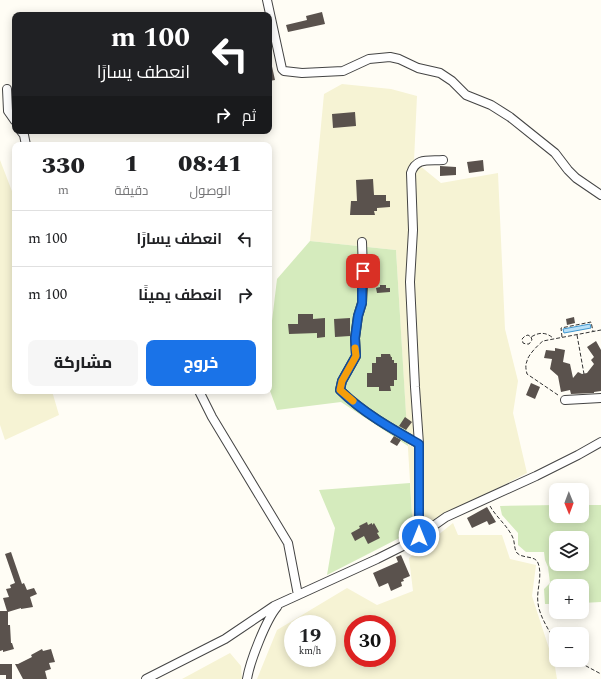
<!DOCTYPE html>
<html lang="ar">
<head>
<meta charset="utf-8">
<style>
  :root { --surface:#fff; --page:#f6f6f6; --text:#202124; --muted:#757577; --line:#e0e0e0; --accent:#1a73e8 }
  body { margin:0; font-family:Spectral,Cairo,serif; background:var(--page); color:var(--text); direction:rtl; height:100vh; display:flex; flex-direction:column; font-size:15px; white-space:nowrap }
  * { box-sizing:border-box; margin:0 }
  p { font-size:13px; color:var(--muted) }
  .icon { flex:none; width:22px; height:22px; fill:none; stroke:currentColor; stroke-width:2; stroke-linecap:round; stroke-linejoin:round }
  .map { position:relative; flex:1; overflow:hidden; direction:ltr }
  .side { position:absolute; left:12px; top:142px; width:260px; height:252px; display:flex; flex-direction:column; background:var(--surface); border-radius:8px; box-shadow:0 2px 10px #0003; direction:rtl }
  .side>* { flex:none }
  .banner { position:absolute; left:12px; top:12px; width:260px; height:122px; border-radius:8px; box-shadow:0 2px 10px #0003; direction:rtl; background:#202124; color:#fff; overflow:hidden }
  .needle { width:26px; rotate:179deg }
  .controls { position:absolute; left:549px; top:483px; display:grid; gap:8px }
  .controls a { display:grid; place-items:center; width:40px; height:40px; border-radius:8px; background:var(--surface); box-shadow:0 2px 10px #0003; font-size:20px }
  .speed { position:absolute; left:284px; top:615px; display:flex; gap:8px; font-size:20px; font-weight:700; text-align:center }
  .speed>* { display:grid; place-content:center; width:52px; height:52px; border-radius:50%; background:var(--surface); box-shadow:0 2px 10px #0003; line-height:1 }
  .speed small { font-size:10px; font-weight:400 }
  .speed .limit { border:6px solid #d22; background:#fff; color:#111 }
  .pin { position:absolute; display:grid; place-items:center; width:34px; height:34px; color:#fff; margin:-17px; border-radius:8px; box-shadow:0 2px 6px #0006 }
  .me { position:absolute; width:44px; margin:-22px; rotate:0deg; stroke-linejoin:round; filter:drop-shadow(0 0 3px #0008) }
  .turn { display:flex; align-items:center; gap:14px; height:84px; padding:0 16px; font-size:18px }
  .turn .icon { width:52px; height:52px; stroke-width:2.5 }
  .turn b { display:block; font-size:28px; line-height:34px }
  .then { display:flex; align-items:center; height:38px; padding:0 16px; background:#0003; gap:8px; font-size:15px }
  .eta { display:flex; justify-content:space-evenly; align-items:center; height:68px; text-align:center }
  .eta b { font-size:24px; font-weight:800; line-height:28px }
  .cta { display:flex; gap:8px; margin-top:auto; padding:8px 16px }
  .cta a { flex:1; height:46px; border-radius:8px; background:var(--accent); color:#fff; font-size:16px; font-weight:800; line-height:46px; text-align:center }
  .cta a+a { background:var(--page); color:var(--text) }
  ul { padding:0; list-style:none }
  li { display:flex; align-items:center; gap:12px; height:56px; padding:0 16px; border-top:1px solid var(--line) }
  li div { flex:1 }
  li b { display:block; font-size:15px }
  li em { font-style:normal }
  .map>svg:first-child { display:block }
  .farmland { fill:#f6f3d4; fill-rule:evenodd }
  .green { fill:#d5ebbd; fill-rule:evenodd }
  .water { fill:#b9e0f7; stroke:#3f96cf }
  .building { fill:#5a524d }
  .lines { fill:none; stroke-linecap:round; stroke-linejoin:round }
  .minor-casing { stroke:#444; stroke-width:10 }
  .path { stroke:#333; stroke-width:1; stroke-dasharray:4 2; stroke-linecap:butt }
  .minor { stroke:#fff; stroke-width:8 }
  .route-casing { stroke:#114b97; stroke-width:10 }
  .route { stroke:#1a73e8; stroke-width:7 }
  .slow { stroke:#f59e0b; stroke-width:7 }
</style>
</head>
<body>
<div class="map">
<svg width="601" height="679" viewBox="0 0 601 679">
  <rect width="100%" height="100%" fill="#fffdf5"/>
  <path class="farmland" d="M342,84L391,89L417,96L414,161L441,183L498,173L505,329L518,381L513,413L527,473L413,531L396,250L310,241L324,94Z
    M0,160L15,199V391H52L59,415L5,440L0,425Z
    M453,523L458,535H502L510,559L536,565L532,596L555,667L557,679H257L277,630L347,588L377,605L413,591L409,558ZM293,624H327V658H293ZM353,624H387V658H353Z
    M230,653L241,666L242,679H182Z"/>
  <path class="green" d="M310,241L396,250L408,446L341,402L277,410L269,388V346L277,279Z
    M410,483L413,531L327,575L335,528L319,490Z
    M556,505V516H582V505H601V602L582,603V586H556V604H545L544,589L550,583L548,567L545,560L544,552H526L518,545V533L502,515L500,506ZM556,538H582V564H556Z"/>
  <path class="water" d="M590,324L591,328L564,333L563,329Z"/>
  <path class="building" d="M322,12L325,24L288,32L286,25L307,20L306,16Z
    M271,62L275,80L269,81V63Z
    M355,112L356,126L333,128L332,114Z
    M483,160L484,171L469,173L467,162Z
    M440,166L456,167V175L440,176Z
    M373,179L374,195H386V201H390V207L377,208V211H374L375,215H350L351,201H357L356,180Z
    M380,285H386V288H390V292L377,293L376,288L380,287Z
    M298,314H313V319L325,318V337L317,338V333L289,334L288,324H298Z
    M574,317L575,323L567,325L566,319Z
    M350,318V336L335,337L334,319Z
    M596,341L601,350V391L594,392V393L571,394L570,390L561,392L558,376L550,369L552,359L544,358L546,350L555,351V348L565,350L563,362L570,364L573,378L578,372L582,374L587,373L594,364L591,360L594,357L587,347Z
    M381,354H390L391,357H392V360H394V363H397V380H394V386H390L391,391H379V387H367V373H372V363H376V357H381Z
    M531,383L540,387L535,399L526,395Z
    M405,417L412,422L406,430L399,426Z
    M394,436L401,440L397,446L390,442Z
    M487,507L496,522L489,525L487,521L472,528L467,518Z
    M367,522L368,525L372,523V525L374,523L379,532L377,533L380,538L368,544L364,536L355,541L351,533L360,528L359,526Z
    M11,552L22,584L24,583L27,590L34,588L37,594L30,597L33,607L21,609V608L8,612V625H10L11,643H12L14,649L3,652V650L0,651V611H7L3,598L9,597L6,589L11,588L10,585L15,583L5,554Z
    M401,555L410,576L403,579L404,581L401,582L402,586L391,591L388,583L379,587L373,573L398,562L396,557Z
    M42,649L43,651L51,649L55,662L49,663L51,669L45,671L47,679H23L15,664H18L32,657L31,655Z
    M0,664H12V679H6V675H0Z"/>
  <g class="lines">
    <g class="minor-casing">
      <path id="minor" d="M267,0L282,69L284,71L302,73L343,71L369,59L390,57L399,59L418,68L440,73L452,81L466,95L491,105L510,117L555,153L568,170L576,178L601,195
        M7,89L8,111L15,121
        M21,131L24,135L26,145
        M362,242L363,271L360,277L363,286L362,303L358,316L355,338L356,356L342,381L340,390C362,412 392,429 419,444
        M199,391L212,417L288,543L298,595
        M565,400L601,398
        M419,537V444L415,387L410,282L413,230L411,173C416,157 429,161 443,160
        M146,679L225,639L274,606L377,559L409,543L446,517L536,476L578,455L601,442
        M247,679C250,661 266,620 277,607"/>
    </g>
    <path class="path" d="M577,335L584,374
      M531,337L532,340L529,344H526L523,343L522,339L525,336L528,335L531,337C539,332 546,332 553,338
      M562,337L561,328L591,322L593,331
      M558,395L527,374C526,370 525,365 527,361C528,355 538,345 543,341L601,330
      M490,506C496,517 508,526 513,538C515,543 514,549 517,553C523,559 535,555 538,563C543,576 536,590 538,603C539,615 549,631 556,642
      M575,660L601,674"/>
    <use href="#minor" class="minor"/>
  </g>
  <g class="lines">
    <g class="route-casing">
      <path id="route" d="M363,271L360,278L362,286V303L358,316L355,338L356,356L342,381L340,390C362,412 392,429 419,444V536"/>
    </g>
    <use href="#route" class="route"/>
    <path class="slow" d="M353,401L340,390L342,381L356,356L355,348"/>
  </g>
</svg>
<div class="controls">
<a><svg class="needle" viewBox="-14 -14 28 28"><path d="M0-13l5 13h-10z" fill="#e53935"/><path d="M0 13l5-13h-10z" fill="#757577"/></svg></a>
<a><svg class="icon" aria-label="layers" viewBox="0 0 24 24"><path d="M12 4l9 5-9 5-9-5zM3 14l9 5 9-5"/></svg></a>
<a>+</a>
<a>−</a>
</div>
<div class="speed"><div>19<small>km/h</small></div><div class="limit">30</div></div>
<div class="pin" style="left:363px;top:271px;background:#d93025"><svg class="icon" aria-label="arrive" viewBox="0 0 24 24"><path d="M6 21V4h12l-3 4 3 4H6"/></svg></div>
<svg class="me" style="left:419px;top:536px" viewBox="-20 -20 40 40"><circle r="17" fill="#1a73e8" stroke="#fff" stroke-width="3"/><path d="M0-11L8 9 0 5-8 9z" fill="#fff"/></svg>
<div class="banner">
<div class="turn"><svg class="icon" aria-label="left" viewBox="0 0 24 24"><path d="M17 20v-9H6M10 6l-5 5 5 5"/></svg><div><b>100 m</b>انعطف يسارًا</div></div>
<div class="then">ثم<svg class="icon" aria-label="right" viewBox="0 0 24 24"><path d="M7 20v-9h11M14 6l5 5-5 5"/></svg></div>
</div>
<section class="side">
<div class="eta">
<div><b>08:41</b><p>الوصول</p></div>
<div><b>1</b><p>دقيقة</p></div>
<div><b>330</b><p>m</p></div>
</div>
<ul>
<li><svg class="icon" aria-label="left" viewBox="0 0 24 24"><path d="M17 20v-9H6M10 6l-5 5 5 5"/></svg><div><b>انعطف يسارًا</b></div><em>100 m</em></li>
<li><svg class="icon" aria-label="right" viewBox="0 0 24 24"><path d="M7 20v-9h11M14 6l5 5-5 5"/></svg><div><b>انعطف يمينًا</b></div><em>100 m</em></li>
</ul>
<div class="cta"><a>خروج</a><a>مشاركة</a></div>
</section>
</div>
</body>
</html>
